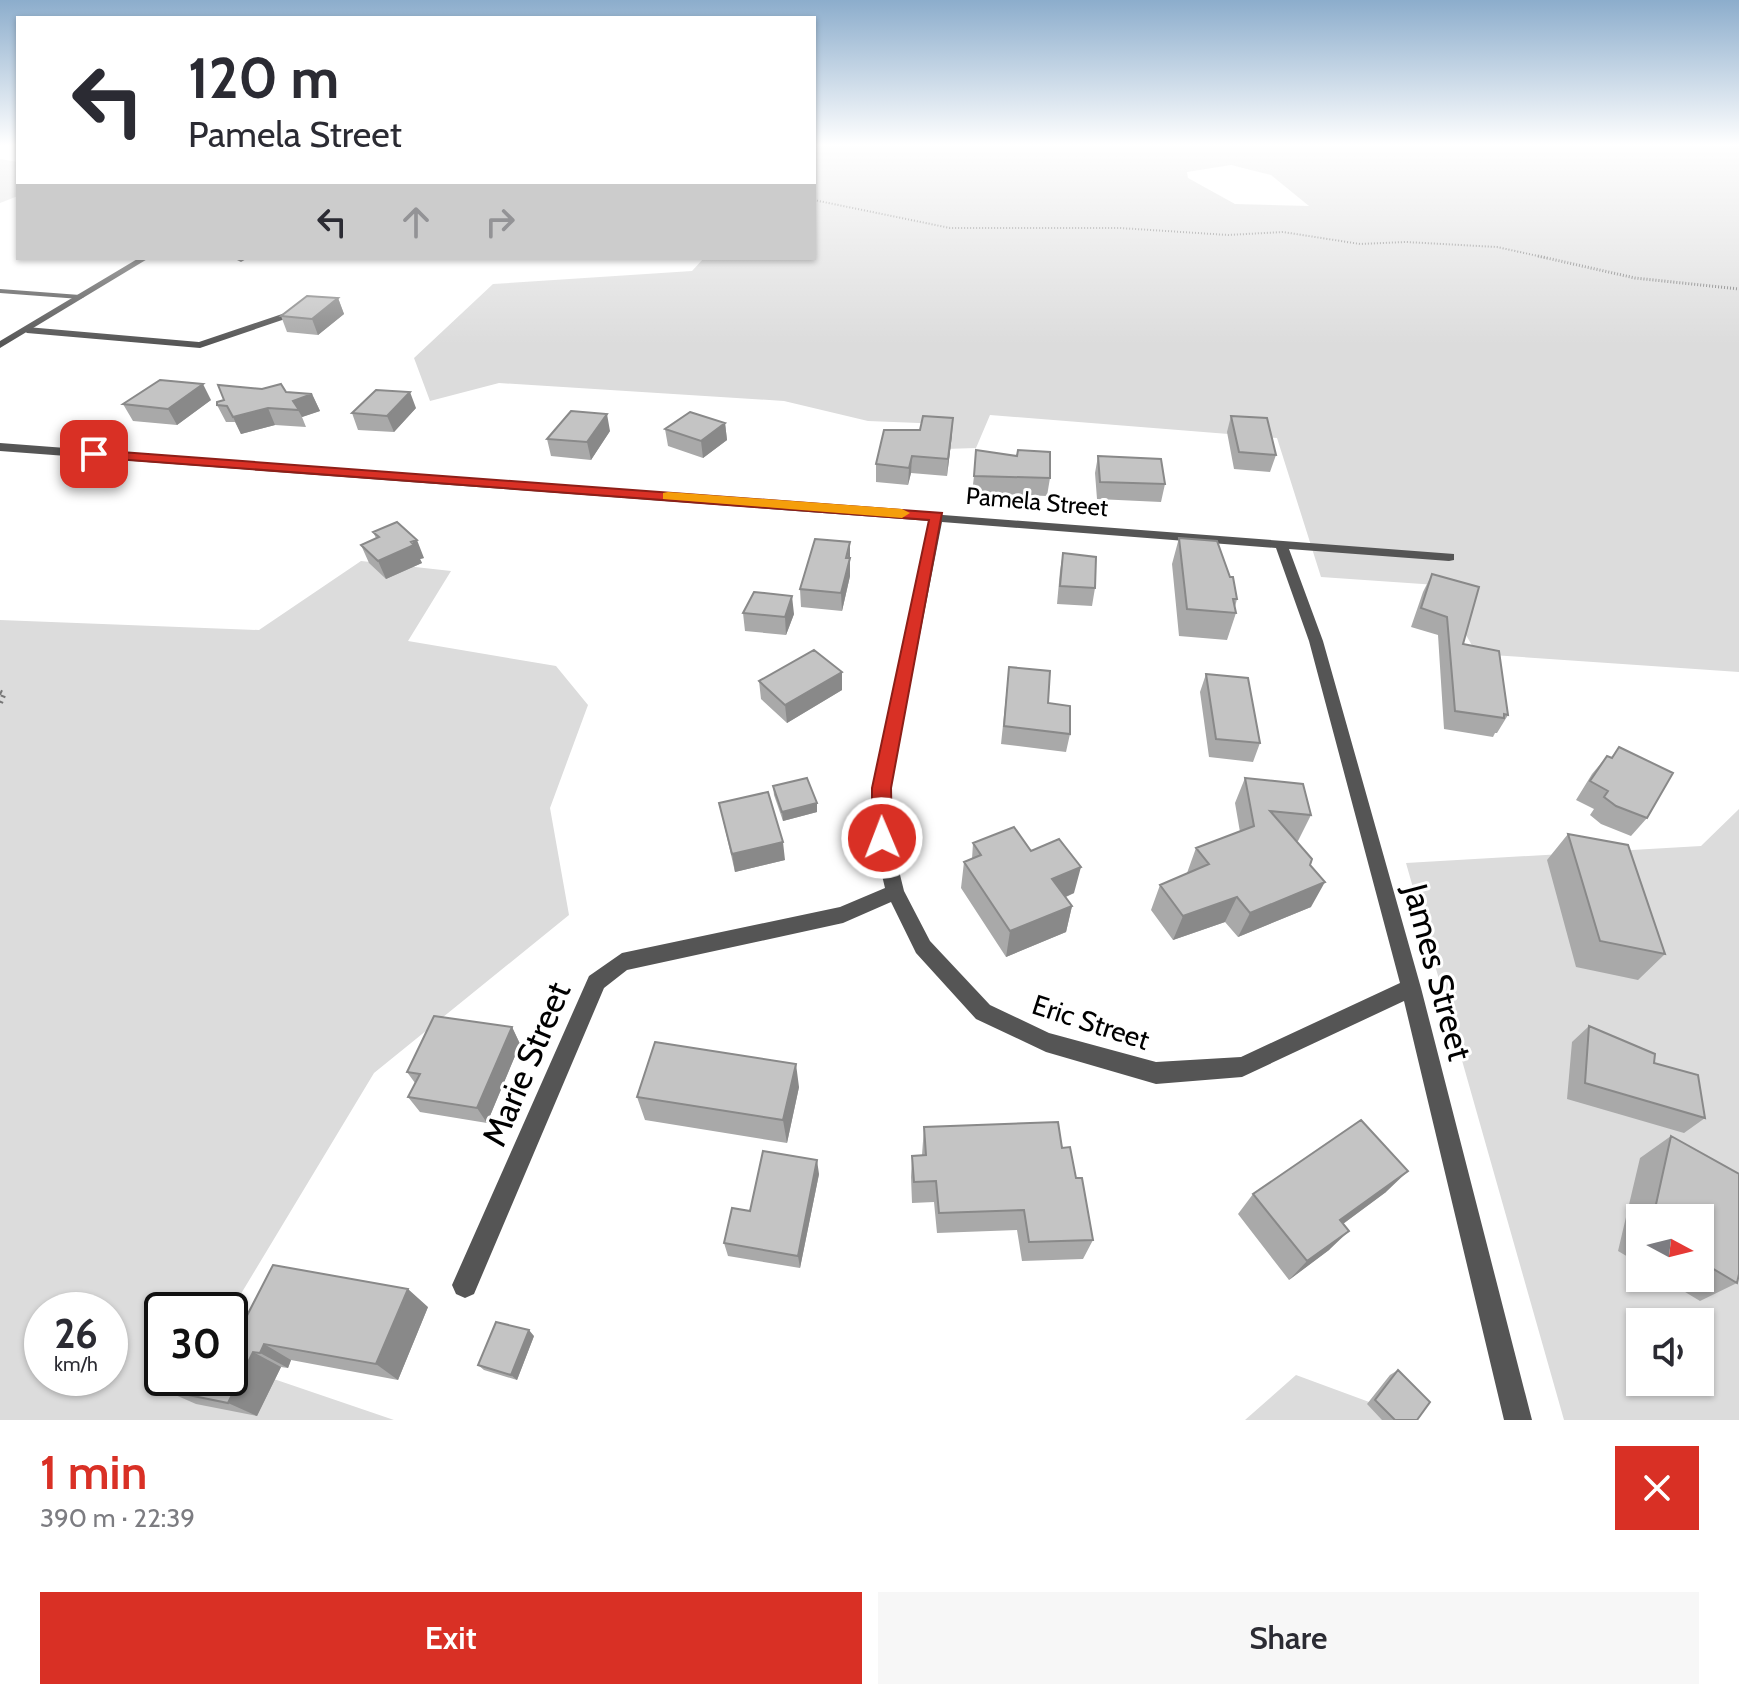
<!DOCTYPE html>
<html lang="en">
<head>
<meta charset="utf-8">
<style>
  :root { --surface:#fff; --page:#f7f7f7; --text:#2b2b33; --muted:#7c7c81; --accent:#d93025 }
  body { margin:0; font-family:Cabin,sans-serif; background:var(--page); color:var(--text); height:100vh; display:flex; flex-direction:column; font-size:30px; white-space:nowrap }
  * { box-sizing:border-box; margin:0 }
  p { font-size:26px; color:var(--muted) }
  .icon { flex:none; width:44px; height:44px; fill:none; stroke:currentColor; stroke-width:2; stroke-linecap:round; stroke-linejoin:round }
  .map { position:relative; height:1420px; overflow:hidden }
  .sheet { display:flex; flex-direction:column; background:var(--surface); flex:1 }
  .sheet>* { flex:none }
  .banner { position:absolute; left:16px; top:16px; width:800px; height:244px; border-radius:0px; box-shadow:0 2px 6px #0004; background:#fff; color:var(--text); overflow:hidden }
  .needle { width:52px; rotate:97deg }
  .buttons { position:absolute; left:1626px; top:1204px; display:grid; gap:16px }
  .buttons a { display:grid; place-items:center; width:88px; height:88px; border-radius:0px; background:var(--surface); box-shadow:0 2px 6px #0004; font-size:40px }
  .speed { position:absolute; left:24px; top:1292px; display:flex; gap:16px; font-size:40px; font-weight:700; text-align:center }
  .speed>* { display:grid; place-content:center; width:104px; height:104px; border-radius:50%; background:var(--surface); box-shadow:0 2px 6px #0004; line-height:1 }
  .speed small { font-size:20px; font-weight:400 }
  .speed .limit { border:4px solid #111; border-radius:12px; background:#fff; color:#111 }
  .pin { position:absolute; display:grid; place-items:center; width:68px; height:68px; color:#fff; margin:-34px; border-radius:16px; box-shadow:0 4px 12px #0006 }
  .me { position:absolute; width:88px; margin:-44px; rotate:359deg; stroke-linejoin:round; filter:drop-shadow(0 0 6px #0008) }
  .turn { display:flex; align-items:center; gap:28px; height:168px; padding:0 40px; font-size:36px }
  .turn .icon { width:104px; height:104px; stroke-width:2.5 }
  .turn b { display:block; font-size:56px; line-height:68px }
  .lanes { display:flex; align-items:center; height:76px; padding:0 40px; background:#0003; justify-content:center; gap:40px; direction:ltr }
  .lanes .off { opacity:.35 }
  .round { display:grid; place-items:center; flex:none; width:84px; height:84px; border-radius:0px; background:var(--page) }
  .headline { display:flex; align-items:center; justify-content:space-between; height:136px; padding:0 40px }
  h1 { font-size:48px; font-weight:600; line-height:60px; color:var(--accent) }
  .button { display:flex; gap:16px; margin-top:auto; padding:16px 40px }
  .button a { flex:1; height:92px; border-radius:0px; background:var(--accent); color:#fff; font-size:32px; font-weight:600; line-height:92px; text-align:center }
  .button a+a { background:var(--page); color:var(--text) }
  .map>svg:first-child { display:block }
  .green { fill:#dcdcdc; fill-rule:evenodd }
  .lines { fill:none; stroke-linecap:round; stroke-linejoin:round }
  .path-far2 { stroke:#777; stroke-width:2; stroke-dasharray:1 2; stroke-linecap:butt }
  .path-far1 { stroke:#777; stroke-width:3; stroke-dasharray:1 2; stroke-linecap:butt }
  .path { stroke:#777; stroke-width:5; stroke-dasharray:2 4; stroke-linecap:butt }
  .lane { fill:#555; fill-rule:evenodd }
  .street { fill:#555; fill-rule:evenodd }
  .wall { fill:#a9a9a9 }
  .shaded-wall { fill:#898989 }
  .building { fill:#c4c4c4; stroke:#898989; stroke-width:2 }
  .route { fill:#d93025; stroke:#8d1f18; stroke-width:2 }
  .slow { fill:#f59e0b }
  .labels { text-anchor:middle; stroke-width:6; stroke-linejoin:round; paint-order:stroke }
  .far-street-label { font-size:24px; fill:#000; stroke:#fff }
  .street-label { font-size:28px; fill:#000; stroke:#fff }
  .near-street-label { font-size:34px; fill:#000; stroke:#fff }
</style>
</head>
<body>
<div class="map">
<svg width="1739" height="1420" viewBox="0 0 1739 1420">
  <rect width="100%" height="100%" fill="#fff"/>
  <path class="green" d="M814,146H1739V672L1477,654L1437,585L1321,577L1277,438L990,415L976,448L945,449L944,424L868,421L784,401L499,383L430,401L414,358L493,284L692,271L704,258H814ZM1231,165L1271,175L1309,206L1235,204L1188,178L1187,172Z
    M0,159L18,162V196L0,203Z
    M361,561L451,571L408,641L556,666L588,705L550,808L569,915L374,1073L230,1312L162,1310V1378H230V1364L394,1420H0V620L259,630ZM42,1310H110V1378H42Z
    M1739,809V1420H1564L1406,863L1701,846ZM1640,1218H1700V1278H1640ZM1640,1322H1700V1382H1640Z
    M1296,1375L1418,1420H1245Z"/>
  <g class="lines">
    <path class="path-far2" d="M814,200L950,228H1120L1228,235L1283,232L1360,244L1406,242L1497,247L1547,258"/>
    <path class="path-far1" d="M1538,256L1635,278L1739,289"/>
    <path class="path" d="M0,692L4,694L0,704"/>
    <path class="lane" d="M238,258H248L241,262L237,260Z
      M0,289L80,295L84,297L80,299L0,293Z
      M288,312L292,315L291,317L200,348L27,333L23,330L27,327L199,342Z"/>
    <path class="street" d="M139,258H149L0,348V341Z
      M0,443L932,514L937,512L943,515L1454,554V560L1449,561L1289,549L1323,641L1421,988L1532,1420H1504L1404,1001L1242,1077L1156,1084L1046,1052L976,1019L916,953L891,902L843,923L627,970L604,988L474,1294L465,1298L456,1294L452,1285L456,1276L589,976L622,953L840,907L885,888L873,838L872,788L929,521L0,451ZM942,522L1276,548L1309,641L1400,983L1241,1057L1156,1062L1049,1033L990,1005L930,941L904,891L891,838L890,788Z"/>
  </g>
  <path class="wall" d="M338,298L344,314L318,335L287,332L281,316Z
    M286,392L312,394L320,411L302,417L306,427L275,425L241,434L235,422H226L217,405Z
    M211,400L177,425L133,421L123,404Z
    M416,408L394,432L358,430L352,413Z
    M1231,416L1276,455L1270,472L1234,469L1227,432Z
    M725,423L727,440L703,458L668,446L665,429Z
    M610,431L591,460L551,456L547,439Z
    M952,435L947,476L911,473L908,485L876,482V464Z
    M1098,456L1165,484L1161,502L1097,499L1095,473Z
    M974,476L1050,478L1047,496L972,493Z
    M373,532L424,558L420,559L422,563L386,579L369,563L361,545L376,538Z
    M1179,538L1237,599L1235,607L1236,613L1227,640L1179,636L1172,564Z
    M850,542V576L842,611L801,607L800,589Z
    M1063,553L1095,588L1092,606L1057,604L1060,571Z
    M1432,574L1463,644L1508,715L1497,733H1495L1493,737L1444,729L1438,635L1411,627L1423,592Z
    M743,613L794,614L786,635L745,631Z
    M1009,667L1048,703L1070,734L1066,752L1001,744Z
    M842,672V690L787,723L761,699L759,681Z
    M1206,674L1260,743L1253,762L1209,757L1200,692Z
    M1619,747L1647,818L1631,836L1601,824L1590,815L1594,809L1576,800L1592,774L1607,756L1611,758Z
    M1245,778L1311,815L1298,841H1296L1310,865L1311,907L1238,937L1225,922L1173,940L1151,910L1160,885L1187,873L1196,848L1240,832L1235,803Z
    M773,786L817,812L783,821L774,795Z
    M719,803L785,860L735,872Z
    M1568,834L1665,954L1638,980L1576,967L1547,860Z
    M973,843L1031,851L1074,893L1066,897L1072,906L1066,932L1006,957L961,888L964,862L972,859Z
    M1589,1026L1705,1118L1684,1133L1567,1099L1572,1042Z
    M512,1027L520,1044L487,1123L420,1112L408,1097L415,1083L407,1072Z
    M799,1087L787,1143L645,1120L637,1097Z
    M924,1127L1062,1148L1076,1178L1093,1240L1083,1259L1022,1261L1017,1230L937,1233L934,1202L912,1203L911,1177L912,1156L922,1155Z
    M1671,1136L1737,1283L1700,1301L1662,1278H1700V1218H1640V1264L1618,1251L1640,1158Z
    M819,1174L800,1268L728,1256L724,1243L750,1211Z
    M1386,1192L1343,1224L1329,1250L1289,1280L1238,1214L1253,1194Z
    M428,1307L398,1380L291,1360L288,1368L281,1367L257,1416L196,1404L164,1390L237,1335Z
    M534,1336L517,1380L484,1370L478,1365Z
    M1398,1370L1417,1420H1382L1367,1404L1390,1375Z"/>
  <path class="shaded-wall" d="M338,298L344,314L318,335L312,319Z
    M203,384L211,400L177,425L168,409Z
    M410,392L416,408L394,432L387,416Z
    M312,394L320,411L302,417L293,401Z
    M268,408L275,425L241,434L233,417Z
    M607,414L610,431L591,460L587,442Z
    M953,418L952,435L947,476L948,459Z
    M725,423L727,440L703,458L701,441Z
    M912,456L911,473L908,485L909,468Z
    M417,540L424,558L420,559L422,563L386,579L378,561Z
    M850,542V576L842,611L841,593Z
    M792,596L794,614L786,635L785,617Z
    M842,672V690L787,723L785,705Z
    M817,803V812L783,821L782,812Z
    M783,842L785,860L735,872L732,854Z
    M1081,867L1074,893L1046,905L1052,879Z
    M1325,882L1311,907L1238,937L1250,913Z
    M1237,897L1225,922L1173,940L1183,916Z
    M1072,906L1066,932L1006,957L1010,931Z
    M512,1027L520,1044L487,1123L477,1108Z
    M796,1064L799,1087L787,1143L783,1120Z
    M817,1160L819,1174L800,1268L798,1256Z
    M1408,1171L1386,1192L1321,1240L1340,1220Z
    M1349,1231L1329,1250L1289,1280L1307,1261Z
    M408,1289L428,1307L398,1380L376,1364Z
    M529,1330L534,1336L517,1380L511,1375Z
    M264,1344L291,1360L288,1368L260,1353Z
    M253,1352L281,1367L257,1416L228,1403Z"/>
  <path class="building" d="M307,296L338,298L312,319L281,316Z
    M160,380L203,384L168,409L123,404Z
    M281,384L286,392L312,394L293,401L299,410L268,408L233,417L227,406L217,405V402L224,400L218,385L262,389Z
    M376,390L410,392L387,416L352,413Z
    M571,411L607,414L587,442L547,439Z
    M690,412L725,423L701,441L665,429Z
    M923,416L953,418L948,459L912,456L909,468L876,464L884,430H920Z
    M1231,416L1267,418L1276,455L1239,452Z
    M976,450L1017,456L1018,450L1050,452V478L974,476Z
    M1098,456L1161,459L1165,484L1100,482Z
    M397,522L417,540L411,542L414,545L378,561L361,545L379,537L373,532Z
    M1179,538L1217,541L1230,577H1233L1237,599H1233L1236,613L1187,609Z
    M815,539L850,542L846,558H850L841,593L800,589Z
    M1063,553L1096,557L1095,588L1060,586Z
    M1432,574L1479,587L1463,644L1499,651L1508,715L1504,714V718L1455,711L1447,617L1421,608Z
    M754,592L792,596L785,617L743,613Z
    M814,650L842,672L785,705L759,681Z
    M1009,667L1050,671L1048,703L1070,706V734L1004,726Z
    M1206,674L1248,678L1260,743L1216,739Z
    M1619,747L1673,773L1647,818L1616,806L1604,797L1608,791L1590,781L1607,756L1612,758Z
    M807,778L817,803L782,812L773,786Z
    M1245,778L1303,784L1311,815L1270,811L1312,859L1310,865L1325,882L1250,913L1237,897L1183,916L1160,885L1209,864L1196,848L1254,826Z
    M768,792L783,842L732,854L719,803Z
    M1014,827L1031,851L1059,839L1081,867L1052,879L1072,906L1010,931L964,862L981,855L973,843Z
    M1568,834L1628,845L1665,954L1600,941Z
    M434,1016L512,1027L477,1108L408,1097L420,1074L407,1072Z
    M1589,1026L1655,1054L1654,1063L1698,1075L1705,1118L1585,1083Z
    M655,1042L796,1064L783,1120L637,1097Z
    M1361,1120L1408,1171L1340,1220L1349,1231L1307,1261L1253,1194Z
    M1058,1122L1062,1148L1070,1147L1076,1178H1082L1093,1240L1029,1242L1024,1210L939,1213L936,1181L914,1182L912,1156L926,1155L924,1127Z
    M1671,1136L1739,1174V1274L1737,1283L1700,1261V1218H1653Z
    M763,1151L817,1160L798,1256L724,1243L732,1208L750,1211Z
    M273,1265L408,1289L376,1364L264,1344L260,1353L253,1352L228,1403L164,1390L170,1378H230V1333L237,1335Z
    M496,1322L529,1330L511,1375L478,1365Z
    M1398,1370L1430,1402L1417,1420H1395L1375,1400Z"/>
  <linearGradient id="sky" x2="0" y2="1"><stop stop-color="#8cadcc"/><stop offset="0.42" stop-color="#fff"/><stop offset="1" stop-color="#fff" stop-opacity="0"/></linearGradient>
  <rect width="1739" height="345" fill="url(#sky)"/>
  <path class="route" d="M94,450L942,513L891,788L892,838L882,846L872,838V788L929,520L89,457L87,454Z"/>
  <path class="slow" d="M668,492L902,509L910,513L902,518L663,499V493Z"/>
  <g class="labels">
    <g class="far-street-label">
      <text transform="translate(1037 502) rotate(5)" y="8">Pamela Street</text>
    </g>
    <g class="street-label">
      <text transform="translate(1091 1022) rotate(18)" y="10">Eric Street</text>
    </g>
    <g class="near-street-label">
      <text transform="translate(1438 972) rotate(75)" y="12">James Street</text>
      <text transform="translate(526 1064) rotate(-67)" y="12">Marie Street</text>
    </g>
  </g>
</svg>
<div class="buttons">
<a><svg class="needle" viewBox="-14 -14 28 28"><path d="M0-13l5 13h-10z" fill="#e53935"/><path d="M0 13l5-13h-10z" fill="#7c7c81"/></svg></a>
<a><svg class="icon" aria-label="sound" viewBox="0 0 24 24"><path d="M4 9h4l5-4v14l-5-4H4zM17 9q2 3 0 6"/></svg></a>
</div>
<div class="speed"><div>26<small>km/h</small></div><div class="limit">30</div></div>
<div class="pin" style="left:94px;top:454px;background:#d93025"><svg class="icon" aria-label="arrive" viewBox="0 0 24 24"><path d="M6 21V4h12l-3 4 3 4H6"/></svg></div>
<svg class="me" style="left:882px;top:838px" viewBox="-20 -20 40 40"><circle r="17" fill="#d93025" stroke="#fff" stroke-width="3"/><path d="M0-11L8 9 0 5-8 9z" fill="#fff"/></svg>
<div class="banner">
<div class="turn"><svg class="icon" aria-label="left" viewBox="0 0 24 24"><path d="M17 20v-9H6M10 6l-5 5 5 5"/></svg><div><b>120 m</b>Pamela Street</div></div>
<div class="lanes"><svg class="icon" aria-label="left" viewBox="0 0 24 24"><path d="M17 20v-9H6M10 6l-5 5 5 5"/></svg><svg class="icon off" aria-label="ahead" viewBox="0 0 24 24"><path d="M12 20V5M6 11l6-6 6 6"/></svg><svg class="icon off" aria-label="right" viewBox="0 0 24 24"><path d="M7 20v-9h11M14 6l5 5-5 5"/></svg></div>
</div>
</div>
<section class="sheet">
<div class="headline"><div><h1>1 min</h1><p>390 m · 22:39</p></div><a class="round" style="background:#d93025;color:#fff"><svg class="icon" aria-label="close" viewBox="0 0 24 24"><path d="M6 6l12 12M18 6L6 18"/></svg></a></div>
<div class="button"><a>Exit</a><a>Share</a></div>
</section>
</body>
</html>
